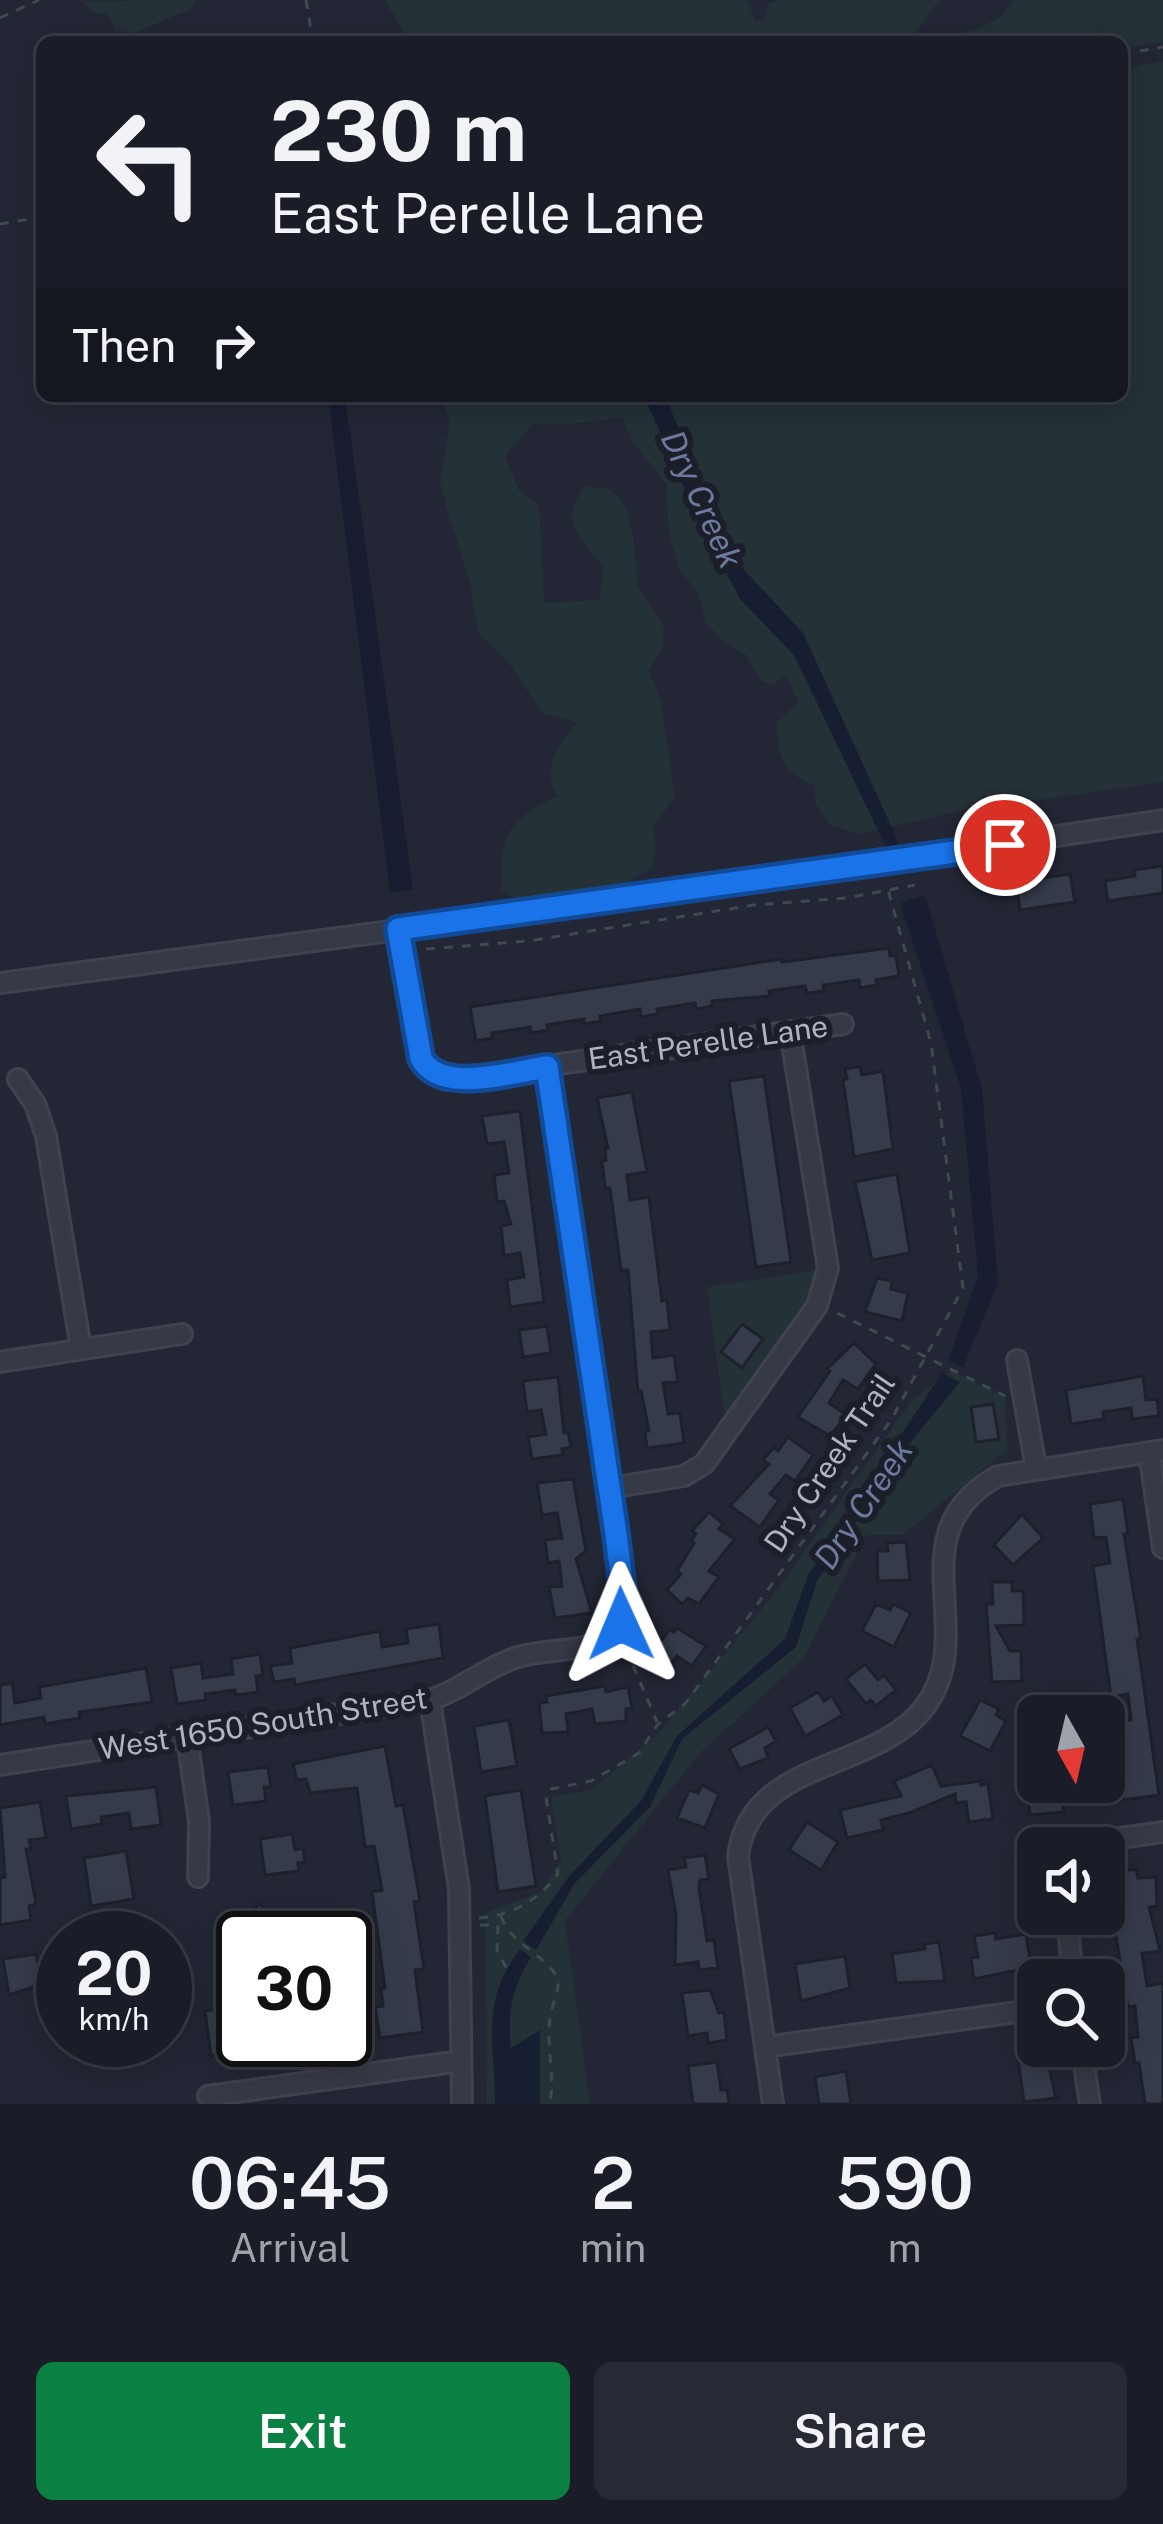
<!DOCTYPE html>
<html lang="en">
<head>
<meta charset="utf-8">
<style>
  :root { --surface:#1a1d28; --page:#272a34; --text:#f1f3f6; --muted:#9fa2a8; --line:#383b45; --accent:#0b8043 }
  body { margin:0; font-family:"Public Sans",sans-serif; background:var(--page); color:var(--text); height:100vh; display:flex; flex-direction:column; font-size:45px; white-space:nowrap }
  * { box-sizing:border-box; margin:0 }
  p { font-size:39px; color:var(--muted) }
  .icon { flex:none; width:66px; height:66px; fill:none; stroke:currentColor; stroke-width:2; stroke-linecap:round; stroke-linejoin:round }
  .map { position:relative; height:2104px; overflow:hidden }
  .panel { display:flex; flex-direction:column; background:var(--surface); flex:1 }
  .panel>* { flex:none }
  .hud { position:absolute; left:36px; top:36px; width:1092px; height:366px; border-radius:18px; box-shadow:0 6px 30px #0003,0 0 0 3px var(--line); background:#1a1d28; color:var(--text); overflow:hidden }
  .needle { width:78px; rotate:172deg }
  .buttons { position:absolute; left:1017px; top:1695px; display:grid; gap:24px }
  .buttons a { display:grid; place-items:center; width:108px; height:108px; border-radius:18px; background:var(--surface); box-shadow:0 6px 30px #0003,0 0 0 3px var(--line); font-size:60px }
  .speed { position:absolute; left:36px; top:1911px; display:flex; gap:24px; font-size:60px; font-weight:700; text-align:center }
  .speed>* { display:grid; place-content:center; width:156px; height:156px; border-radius:50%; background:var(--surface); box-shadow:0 6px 30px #0003,0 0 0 3px var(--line); line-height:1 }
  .speed small { font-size:30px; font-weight:400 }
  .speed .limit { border:6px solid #111; border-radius:18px; background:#fff; color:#111 }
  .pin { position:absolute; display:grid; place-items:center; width:102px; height:102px; color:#fff; margin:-51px; border:6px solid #fff; border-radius:50%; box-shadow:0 3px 12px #0007 }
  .me { position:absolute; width:132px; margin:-66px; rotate:359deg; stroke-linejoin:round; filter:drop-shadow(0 0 9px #0008) }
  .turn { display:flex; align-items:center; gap:42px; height:252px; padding:0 36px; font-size:54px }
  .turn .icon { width:156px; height:156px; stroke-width:2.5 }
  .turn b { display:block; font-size:84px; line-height:102px }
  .then { display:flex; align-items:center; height:114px; padding:0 36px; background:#0003; gap:24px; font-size:45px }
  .eta { display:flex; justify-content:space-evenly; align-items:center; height:204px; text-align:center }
  .eta b { font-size:72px; font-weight:600; line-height:84px }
  .cta { display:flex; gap:24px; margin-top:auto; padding:24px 36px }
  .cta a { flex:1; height:138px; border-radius:18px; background:var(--accent); color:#fff; font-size:48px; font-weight:600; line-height:138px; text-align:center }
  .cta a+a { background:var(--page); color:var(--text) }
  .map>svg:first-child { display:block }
  .green { fill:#243136 }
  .water { fill:#171e31 }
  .building { fill:#353b4b; stroke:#1d212c; stroke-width:3 }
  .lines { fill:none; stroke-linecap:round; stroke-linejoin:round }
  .minor-casing { stroke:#3f434f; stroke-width:24 }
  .path { stroke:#3d4a4f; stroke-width:3; stroke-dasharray:9 9; stroke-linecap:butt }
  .minor { stroke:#363a46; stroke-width:18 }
  .route-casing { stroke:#114b97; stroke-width:30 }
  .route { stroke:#1a73e8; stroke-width:21 }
  .labels { text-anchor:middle; stroke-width:12; stroke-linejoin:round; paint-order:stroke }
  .street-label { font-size:30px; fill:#b0b4c2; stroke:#1b1f2a }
  .water-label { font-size:33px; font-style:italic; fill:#6d7a9e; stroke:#1b1f2a }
</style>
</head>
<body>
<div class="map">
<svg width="1163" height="2104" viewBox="0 0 1163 2104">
  <rect width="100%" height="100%" fill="#232735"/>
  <path class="green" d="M196,0L191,9L134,33L116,30L107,13L96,14L82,1Z
    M385,0H747L755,20L765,19L768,4L779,0H944L934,7L910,42H409Z
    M1013,0H1163V42L1122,48V42H912C945,32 995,36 1013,0Z
    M1163,62V782L965,810L859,834L830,825L816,805L814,785C779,771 779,758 777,723L798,703L786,675L772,685L760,680L746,655L724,642L706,623L699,595L679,569L669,533L666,484L632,441L623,418L572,424H533L505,456L519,490L539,505L544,603L599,600L604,567C580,538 557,522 585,486L610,489L625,506L633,535L638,587L664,626L662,649L649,670L661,702L675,796L653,828L656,850L652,868L616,889L519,900L501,890C498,836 509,820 557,796C540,766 558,747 578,722L543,714L507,660L479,634L470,583L440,485L450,419L440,396H1122V68Z
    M818,1270L815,1294L725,1419L707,1287Z
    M952,1371L1005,1396L1007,1450L902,1535H866L804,1658L700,1753L565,1921L590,2104H487L485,1913L540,1892L561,1861L551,1797L592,1790L658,1734L772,1597L912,1400Z"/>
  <path class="water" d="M328,396H345L413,890L390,893Z
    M644,396H665L732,557L803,633L898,841L894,847H886L794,655L740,599L700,523Z
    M925,895L982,1089L998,1283L963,1367L948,1361L978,1276L961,1089L900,903Z
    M942,1373L960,1382L894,1462L817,1581L796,1647L682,1739L650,1807L575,1883L536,1950L523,1941L570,1875L641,1801L677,1736L785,1639L808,1575Z
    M520,1949L531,1957C512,1989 507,2011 511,2048L540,2030V2104H495C495,2040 479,2005 520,1949Z"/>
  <path class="building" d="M1163,866V893L1108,901L1105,881L1135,876L1134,870Z
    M1070,874L1075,902L1020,910L1016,882Z
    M889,948L890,956H896L899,976L876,980L877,985L860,988L859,980L823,985L824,991L807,993L805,986L769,991L770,996L712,1001V1006L696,1009L695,1003L657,1009L658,1014L641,1017L640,1009L600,1016L601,1021L584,1024V1019L547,1025L548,1030L531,1033L530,1027L492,1033V1038L476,1041L470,1007L782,959V962Z
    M860,1067L862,1075L883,1071L893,1149L854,1157L843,1080L847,1079L845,1069Z
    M764,1076L791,1262L756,1267L729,1081Z
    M632,1092L647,1172L627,1175L630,1200L649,1197L662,1301L667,1300L670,1330L651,1332L653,1358L674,1355L678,1382L663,1383L668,1414L680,1413L684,1443L647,1448L645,1432L649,1431L641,1391L638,1392L628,1270H621L610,1188H605L602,1161L606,1160L605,1148H608L597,1098Z
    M520,1111L544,1302L510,1307L507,1280L524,1277L520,1253L504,1256L501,1226L511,1224L504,1201L497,1202L494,1175L509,1173L504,1142L487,1144L482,1116Z
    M897,1174L910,1253L872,1260L855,1182Z
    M877,1278L892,1281L891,1289L908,1293L902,1321L865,1312Z
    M742,1324L763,1339L742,1368L721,1352Z
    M547,1326L551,1353L523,1357L519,1330Z
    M854,1343L876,1364L858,1389L843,1380L829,1403L847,1415L830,1436L798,1417L830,1371L827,1369Z
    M1143,1376L1146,1400L1157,1399L1159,1416L1132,1419L1131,1408L1103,1412L1104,1419L1071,1424L1066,1390Z
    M558,1377L564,1433L568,1432L571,1447L562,1449L563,1455L532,1459L528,1437L546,1434L541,1410L527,1412L523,1381Z
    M993,1404L999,1439L976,1442L971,1407Z
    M788,1437L813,1455L795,1481L786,1475L770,1494L779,1500L760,1527L730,1506L769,1464L763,1460L774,1447L778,1451Z
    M573,1479L586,1551L576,1559L592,1613L555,1618L549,1587L562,1586L559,1561L548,1563L545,1540L562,1538L557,1513L542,1515L537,1483Z
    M1123,1499L1128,1533L1124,1534L1141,1639H1137L1159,1795L1123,1800L1114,1722L1131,1720L1128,1694L1111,1697L1093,1566L1110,1563L1106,1537L1094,1538L1090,1504Z
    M709,1512L723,1524L719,1529L735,1539L709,1571L719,1577L699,1604L688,1598L682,1604L667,1590L681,1574L677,1571L694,1543L691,1541L696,1534L692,1531Z
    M1022,1514L1043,1538L1013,1565L994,1545Z
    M906,1542L910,1580L878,1581L877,1551H888L887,1543Z
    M992,1582H1012V1591H1023L1024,1625L996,1626L1010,1651H1021L1022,1681L992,1682L986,1604H993Z
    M876,1604L890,1610L893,1604L911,1613L894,1647L862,1631Z
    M439,1624L443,1658L295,1685L294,1679L274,1682L270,1666L292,1663L290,1648L380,1631L382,1647L408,1643L406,1629Z
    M677,1628L706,1646L692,1666L677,1656L672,1663L654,1650L669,1630L674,1632Z
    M260,1654L263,1675L256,1676L258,1692L236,1695L235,1690L205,1694L206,1700L177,1704L171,1668L201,1663L203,1678L233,1674L231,1659Z
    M865,1664L878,1680L884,1675L896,1690L876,1706L871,1700L866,1704L846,1679Z
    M146,1668L152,1702L79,1712L80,1718L45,1724L44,1717L0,1725V1685L12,1683L15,1703L41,1698L39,1687Z
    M605,1686L606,1692L628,1687L632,1708L626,1709V1721L595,1724L592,1709L566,1714L568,1732L542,1733L539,1703L547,1702L546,1696Z
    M818,1692L824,1701L832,1696L843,1715L805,1736L790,1708Z
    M980,1700L999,1709L996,1715L1006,1721L990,1751L960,1736Z
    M509,1720L517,1766L481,1772L474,1726Z
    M768,1727L776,1741L765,1748L768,1758L740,1769L729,1749Z
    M385,1746L396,1806L403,1805L420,1901L414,1902L424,1969L415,1970L423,2032L380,2038L375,2007L383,2006L381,1989L385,1988L372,1892L382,1890L374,1846L365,1847L357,1788L310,1793L306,1779L297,1780L293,1764Z
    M932,1765L941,1786L981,1781V1785L988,1784L993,1819L969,1822L966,1802L956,1803L955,1794L912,1812L881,1820L883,1830L847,1838L840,1810L901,1796L894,1781Z
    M268,1767L271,1787H264L266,1801L233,1805L228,1772Z
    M1058,1782H1071L1074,1796L1061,1798L1064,1812L1030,1815L1026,1787Z
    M702,1785L719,1794L705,1828L677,1818L689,1790L698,1793Z
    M156,1787L161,1825L131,1829L129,1813L101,1817L102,1824L71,1829L66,1796Z
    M521,1790L536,1886L498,1892L485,1796Z
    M40,1802L46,1838L29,1840L31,1849H26L36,1904L29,1906L31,1920L0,1925V1878L5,1877L0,1808Z
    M807,1822L838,1842L821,1870L789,1850Z
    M292,1834L295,1850L303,1848L305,1862L298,1863L299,1871L265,1875L260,1839Z
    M126,1851L134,1899L91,1906L84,1858Z
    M705,1855L709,1879L700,1880L699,1888L707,1941L714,1940L718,1968L699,1970L698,1962L675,1965L676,1915L668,1870L686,1867L684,1858Z
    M1136,1869L1138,1878L1156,1877L1157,1906L1149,1907L1160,1951L1142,1953L1147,1986L1163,1983V2104H1145L1139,2063H1135L1131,2038L1138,2037L1135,2006L1128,2007L1106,1879L1112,1878L1110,1873Z
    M260,1904L285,1938H243V1962L221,1932Z
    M995,1933L996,1939L1026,1934L1031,1967L974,1979L971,1958L978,1957L974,1936Z
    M939,1942L945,1981L896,1983L892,1954L925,1949L924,1944Z
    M36,1954L42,1984L9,1995L3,1959Z
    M845,1956L850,1988L801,2001L795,1964Z
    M710,1990L719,2013L724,2012L727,2040L708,2043L707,2033L688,2036L682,1993Z
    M229,2007L231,2016L243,2014V2051L211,2056L205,2011Z
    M1045,2050L1056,2098L1024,2102L1017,2053Z
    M717,2062L721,2090H727L729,2104H693L688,2066Z
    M846,2071L851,2104H819L815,2077Z"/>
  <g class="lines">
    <g class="minor-casing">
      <path id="minor" d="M398,929L421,1058L431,1073L446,1080L843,1024
        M0,983L720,887L1163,820
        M18,1079L35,1104L46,1136L81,1349
        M1017,1360L1036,1468
        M0,1362L182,1334
        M1149,1452L1163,1548
        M610,1488L684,1476L704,1464L817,1306L828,1268L790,1031
        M430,1700L459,1889L462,2104
        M187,1737L199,1821L198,1877
        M0,1765L430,1700C461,1690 485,1668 515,1658C547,1647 587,1655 615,1633L625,1608L622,1579L547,1067
        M1077,1848L1092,1842L1163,1832
        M1067,1914L1073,1980
        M1081,2046L1090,2104
        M765,2047L1038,2009
        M208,2096L461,2061
        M773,2104L738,1856C751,1758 873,1773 924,1708C982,1633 894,1533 998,1476L1163,1450"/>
    </g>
    <path class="path" d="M306,0L313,42
      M0,18L39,0
      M1122,54L1163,47
      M0,224L42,217
      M426,949L528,941L754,905L846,898L915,885
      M837,1313L1005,1396
      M626,1649L657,1722
      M501,1916C512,1944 535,1949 553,1971C565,1986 552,2001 550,2017C546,2047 555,2074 550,2104
      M479,1918C511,1916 539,1900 558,1874L546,1797L551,1789L591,1781L639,1753L658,1724L685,1704L891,1420L963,1288L931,1043L888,890
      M480,1925H498L497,1951L507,1969"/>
    <use href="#minor" class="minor"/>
  </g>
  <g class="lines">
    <g class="route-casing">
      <path id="route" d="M621,1624L625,1608L616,1534L547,1067C511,1072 440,1095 421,1058L398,929L1005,845"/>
    </g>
    <use href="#route" class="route"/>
  </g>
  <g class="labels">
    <g class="street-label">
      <text transform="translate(708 1043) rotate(-8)" y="10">East Perelle Lane</text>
      <text transform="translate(830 1463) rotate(-56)" y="10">Dry Creek Trail</text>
      <text transform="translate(263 1724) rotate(-9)" y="10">West 1650 South Street</text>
    </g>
    <g class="water-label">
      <text transform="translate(702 499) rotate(65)" y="12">Dry Creek</text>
      <text transform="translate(863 1504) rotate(-56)" y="12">Dry Creek</text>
    </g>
  </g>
</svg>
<div class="buttons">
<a><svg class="needle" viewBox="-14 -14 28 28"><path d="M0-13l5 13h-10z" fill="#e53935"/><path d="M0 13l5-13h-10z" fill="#9fa2a8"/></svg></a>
<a><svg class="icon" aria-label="sound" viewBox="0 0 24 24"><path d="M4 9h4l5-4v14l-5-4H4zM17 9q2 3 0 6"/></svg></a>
<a><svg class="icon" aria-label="search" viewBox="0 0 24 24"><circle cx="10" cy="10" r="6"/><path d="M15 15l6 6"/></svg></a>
</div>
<div class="speed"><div>20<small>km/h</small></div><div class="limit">30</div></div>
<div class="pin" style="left:1005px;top:845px;background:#d93025"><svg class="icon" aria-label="arrive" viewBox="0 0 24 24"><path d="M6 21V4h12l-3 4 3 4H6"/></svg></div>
<svg class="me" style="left:621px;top:1624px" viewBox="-20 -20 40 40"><path d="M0-17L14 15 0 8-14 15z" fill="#1a73e8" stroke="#fff" stroke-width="4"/></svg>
<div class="hud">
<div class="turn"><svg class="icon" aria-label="left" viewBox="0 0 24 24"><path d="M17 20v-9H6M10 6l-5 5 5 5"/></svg><div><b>230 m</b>East Perelle Lane</div></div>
<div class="then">Then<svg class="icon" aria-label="right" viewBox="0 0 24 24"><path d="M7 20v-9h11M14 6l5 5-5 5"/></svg></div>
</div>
</div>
<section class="panel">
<div class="eta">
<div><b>06:45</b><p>Arrival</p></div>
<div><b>2</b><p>min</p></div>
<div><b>590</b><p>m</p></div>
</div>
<div class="cta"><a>Exit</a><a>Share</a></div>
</section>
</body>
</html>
